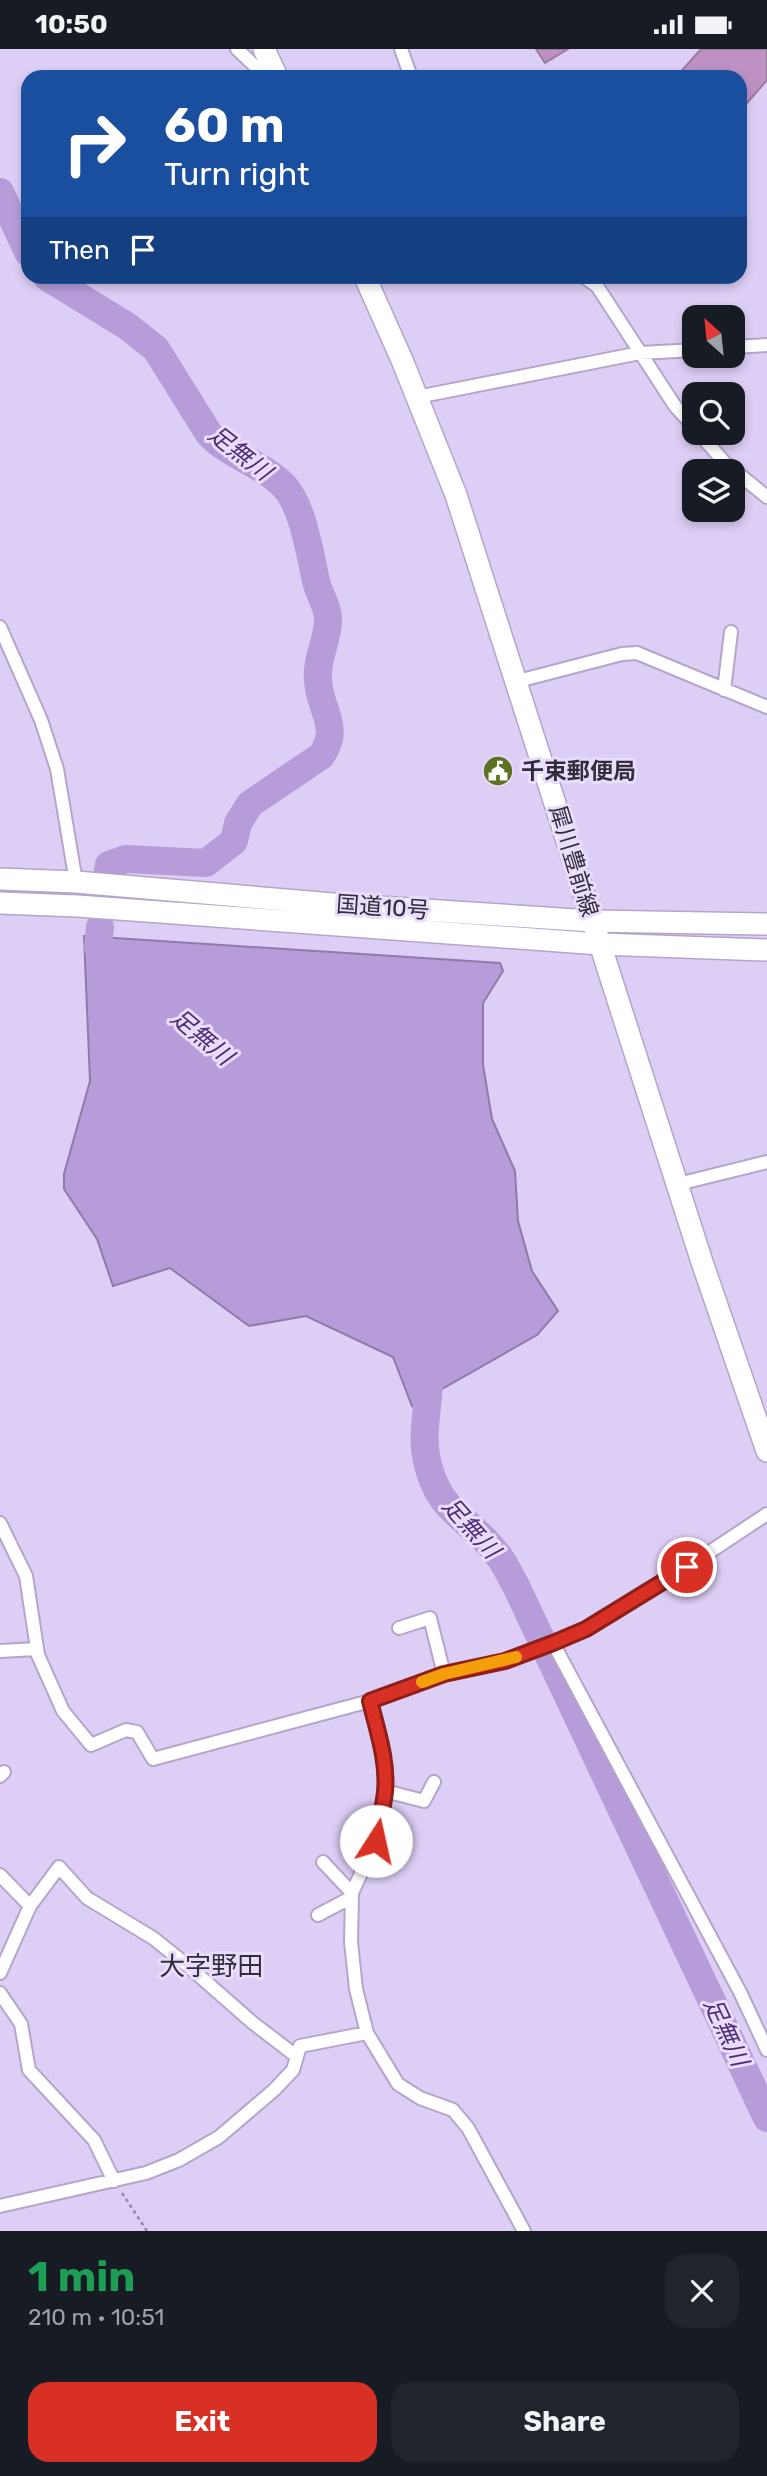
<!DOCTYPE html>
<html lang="en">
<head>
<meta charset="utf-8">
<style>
  :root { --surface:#171b24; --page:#20242c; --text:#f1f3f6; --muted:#9ea1a6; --accent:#d93025 }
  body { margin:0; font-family:Rubik,"Noto Sans JP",sans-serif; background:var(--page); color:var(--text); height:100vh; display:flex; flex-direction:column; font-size:26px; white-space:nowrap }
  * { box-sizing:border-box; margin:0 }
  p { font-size:23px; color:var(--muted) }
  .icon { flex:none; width:38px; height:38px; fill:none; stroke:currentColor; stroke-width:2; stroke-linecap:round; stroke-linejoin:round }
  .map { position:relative; height:2182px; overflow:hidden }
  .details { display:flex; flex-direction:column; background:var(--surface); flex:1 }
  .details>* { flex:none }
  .hud { position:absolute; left:21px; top:21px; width:726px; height:214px; border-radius:21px; box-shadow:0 4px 10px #0003; background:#1a4fa0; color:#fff; overflow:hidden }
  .needle { width:46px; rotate:333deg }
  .buttons { position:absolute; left:682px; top:256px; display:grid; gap:14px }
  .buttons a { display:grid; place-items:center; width:63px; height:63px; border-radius:14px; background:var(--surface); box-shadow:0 4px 10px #0003; font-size:35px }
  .pin { position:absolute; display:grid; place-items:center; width:60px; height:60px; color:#fff; margin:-30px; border:4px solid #fff; border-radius:50%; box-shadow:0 2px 7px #0007 }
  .me { position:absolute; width:77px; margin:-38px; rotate:10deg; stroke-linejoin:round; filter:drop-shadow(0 0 5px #0008) }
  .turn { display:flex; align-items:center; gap:24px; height:147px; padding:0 28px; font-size:32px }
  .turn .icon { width:91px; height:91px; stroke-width:2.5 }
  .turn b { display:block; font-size:49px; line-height:60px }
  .then { display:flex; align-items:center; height:66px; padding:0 28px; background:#0003; gap:14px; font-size:26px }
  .round { display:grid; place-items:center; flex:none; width:74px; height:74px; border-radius:21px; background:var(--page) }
  .head { display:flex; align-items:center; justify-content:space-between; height:119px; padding:0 28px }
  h1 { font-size:42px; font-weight:700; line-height:52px; color:#1e9e55 }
  .action { display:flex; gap:14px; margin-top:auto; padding:14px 28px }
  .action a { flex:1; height:80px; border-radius:21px; background:var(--accent); color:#fff; font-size:28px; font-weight:700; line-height:80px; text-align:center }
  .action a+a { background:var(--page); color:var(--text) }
  .status { display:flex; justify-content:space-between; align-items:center; height:49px; padding:0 35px; background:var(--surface); direction:ltr }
  .status svg { height:19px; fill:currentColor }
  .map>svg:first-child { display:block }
  .water { fill:#b69dda; stroke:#8e7baa; stroke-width:2 }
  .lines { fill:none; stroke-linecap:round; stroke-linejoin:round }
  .river { stroke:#b69dda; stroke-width:28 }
  .building { fill:#be90c4; stroke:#987c9b; stroke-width:2 }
  .minor-casing { stroke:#b4a5cb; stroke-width:16 }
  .primary-casing { stroke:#b4a5cb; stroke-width:24 }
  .trunk-casing { stroke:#b4a5cb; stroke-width:24 }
  .path { stroke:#9388a4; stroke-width:2.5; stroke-dasharray:3.5 3.5; stroke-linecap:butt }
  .minor { stroke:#fff; stroke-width:12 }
  .primary { stroke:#fff; stroke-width:21 }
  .trunk { stroke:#fff; stroke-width:21 }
  .route-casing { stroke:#8d1f18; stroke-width:18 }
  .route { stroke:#d93025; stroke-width:12 }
  .slow { stroke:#f59e0b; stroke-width:12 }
  .labels { text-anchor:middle; stroke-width:6; stroke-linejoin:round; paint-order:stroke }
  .poi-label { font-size:23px; font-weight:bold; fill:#322c3b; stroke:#e9dcfc; text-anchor:start }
  .street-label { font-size:23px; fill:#322c3b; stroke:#e9dcfc }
  .water-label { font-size:24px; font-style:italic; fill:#4f2d74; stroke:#e9dcfc }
  .quarter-label { font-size:26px; fill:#322c3b; stroke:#e9dcfc }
</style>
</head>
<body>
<div class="status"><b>10:50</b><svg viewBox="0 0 49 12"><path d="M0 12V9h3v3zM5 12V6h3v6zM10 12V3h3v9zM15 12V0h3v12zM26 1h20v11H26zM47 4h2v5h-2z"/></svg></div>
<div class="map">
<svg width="767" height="2182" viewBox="0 0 767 2182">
  <rect width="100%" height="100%" fill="#ddcef5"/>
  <path class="water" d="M84,887L500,914L503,922L483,954V1016L492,1070L515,1122L518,1172L532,1222L558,1262L537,1286L412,1357L393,1308L306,1267L249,1277L170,1219L113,1237L97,1190L64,1140V1125L90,1032Z"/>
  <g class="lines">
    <path class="river" d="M0,143L28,203
      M47,228L127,277L156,300L209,385C230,407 263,415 284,437C303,457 310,505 316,532C319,546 329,558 328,573C327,593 316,611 318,631C319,661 342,678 321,707L250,755L238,774L234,792L206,814L126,810L109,816L108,821
      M100,878L98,898L119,916
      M427,1310C434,1344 419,1378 427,1412C439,1466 469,1467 497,1505C505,1514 510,1527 516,1537L767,2069"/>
  </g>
  <path class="building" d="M536,0H568L545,14Z
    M701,0H767V31L740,62V28H676Z"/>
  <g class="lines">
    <g class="minor-casing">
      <path id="minor" d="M237,0L259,21L271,28
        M401,0L411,28
        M584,228L597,237L675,357L695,379
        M733,298L767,296
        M417,348L640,304L695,301
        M698,383L725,414L767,448
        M0,578L41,671L57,720L76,833
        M518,632L622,605L637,604L767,658
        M724,641L731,583
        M678,1135L767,1113
        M0,1474L26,1527L38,1606L63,1662L91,1696L126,1681L137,1683L153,1710L370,1652L444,1625L505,1612L553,1594L586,1580L687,1518L767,1465
        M399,1579L430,1569L444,1625
        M553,1594L740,1943L767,2001
        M0,1602L37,1600
        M370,1652L384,1709L385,1742L376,1792L352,1844L351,1893L356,1940L367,1984L398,2035L420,2049L453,2061L468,2079L524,2182
        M0,1727L4,1723
        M385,1742L424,1752L434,1733
        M323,1813L352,1844
        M0,1826L30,1857
        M318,1866L352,1848
        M0,1924L30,1857L59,1818L87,1849L153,1889L188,1917L253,1974L296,2007
        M0,1944L21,1975L29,2021L94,2091L114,2132
        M0,2157L146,2124L179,2111L219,2088L274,2041L293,2021L300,1997L367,1984"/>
    </g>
    <g class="primary-casing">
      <path id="primary" d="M264,0L277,28
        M365,228L402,311L456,446L702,1213L767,1402"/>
    </g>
    <g class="trunk-casing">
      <path id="trunk" d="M0,830L76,833L333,855L592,872L767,875
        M0,854L77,857L600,895L767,901"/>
    </g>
    <path class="path" d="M122,2144L147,2182"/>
    <use href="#minor" class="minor"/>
    <use href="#primary" class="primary"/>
    <use href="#trunk" class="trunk"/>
  </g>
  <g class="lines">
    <g class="route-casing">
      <path id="route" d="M376,1792C379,1776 383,1760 385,1743C388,1712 377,1681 370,1652L444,1625L505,1612L553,1594L586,1580L687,1518"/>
    </g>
    <use href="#route" class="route"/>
    <path class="slow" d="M422,1633L444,1625L516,1608"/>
  </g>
  <defs>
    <g id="civic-disc" transform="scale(1.575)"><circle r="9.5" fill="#5c7121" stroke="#e9dcfc"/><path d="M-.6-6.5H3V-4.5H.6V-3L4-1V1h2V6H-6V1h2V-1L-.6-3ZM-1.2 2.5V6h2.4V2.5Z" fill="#fff"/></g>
  </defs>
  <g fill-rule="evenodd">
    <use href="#civic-disc" x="498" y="722"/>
  </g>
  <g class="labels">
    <g class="poi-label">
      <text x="521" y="730">千束郵便局</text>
    </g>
    <g class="street-label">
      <text transform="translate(574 812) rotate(73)" y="8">犀川豊前線</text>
      <text transform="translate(383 858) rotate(4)" y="8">国道10号</text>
    </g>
    <g class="water-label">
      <text transform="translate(240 404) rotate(38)" y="8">足無川</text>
      <text transform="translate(202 988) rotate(40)" y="8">足無川</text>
      <text transform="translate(471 1479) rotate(48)" y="8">足無川</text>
      <text transform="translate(726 1983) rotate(65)" y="8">足無川</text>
    </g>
    <g class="quarter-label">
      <text x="211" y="1926">大字野田</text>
    </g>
  </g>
</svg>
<div class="buttons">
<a><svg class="needle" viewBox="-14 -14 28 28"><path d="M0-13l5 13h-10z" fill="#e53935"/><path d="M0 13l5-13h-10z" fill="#9ea1a6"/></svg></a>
<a><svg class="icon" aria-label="search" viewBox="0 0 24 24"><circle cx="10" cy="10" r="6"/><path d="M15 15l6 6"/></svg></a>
<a><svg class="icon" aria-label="layers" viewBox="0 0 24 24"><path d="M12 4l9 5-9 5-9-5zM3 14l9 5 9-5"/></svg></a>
</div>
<div class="pin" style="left:687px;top:1518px;background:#d93025"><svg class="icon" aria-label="arrive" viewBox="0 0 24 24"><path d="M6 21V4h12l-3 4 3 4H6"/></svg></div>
<svg class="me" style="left:376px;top:1792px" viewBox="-20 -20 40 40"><circle r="19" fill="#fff"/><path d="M0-13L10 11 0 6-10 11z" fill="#d93025"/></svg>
<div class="hud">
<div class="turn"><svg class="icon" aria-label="right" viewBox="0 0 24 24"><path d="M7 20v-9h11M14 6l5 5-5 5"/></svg><div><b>60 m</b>Turn right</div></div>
<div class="then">Then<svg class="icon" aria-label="arrive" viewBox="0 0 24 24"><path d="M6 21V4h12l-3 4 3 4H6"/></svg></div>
</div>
</div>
<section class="details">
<div class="head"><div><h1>1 min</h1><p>210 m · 10:51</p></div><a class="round"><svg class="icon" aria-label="close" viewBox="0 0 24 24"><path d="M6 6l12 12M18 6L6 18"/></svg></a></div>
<div class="action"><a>Exit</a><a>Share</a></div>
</section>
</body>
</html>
